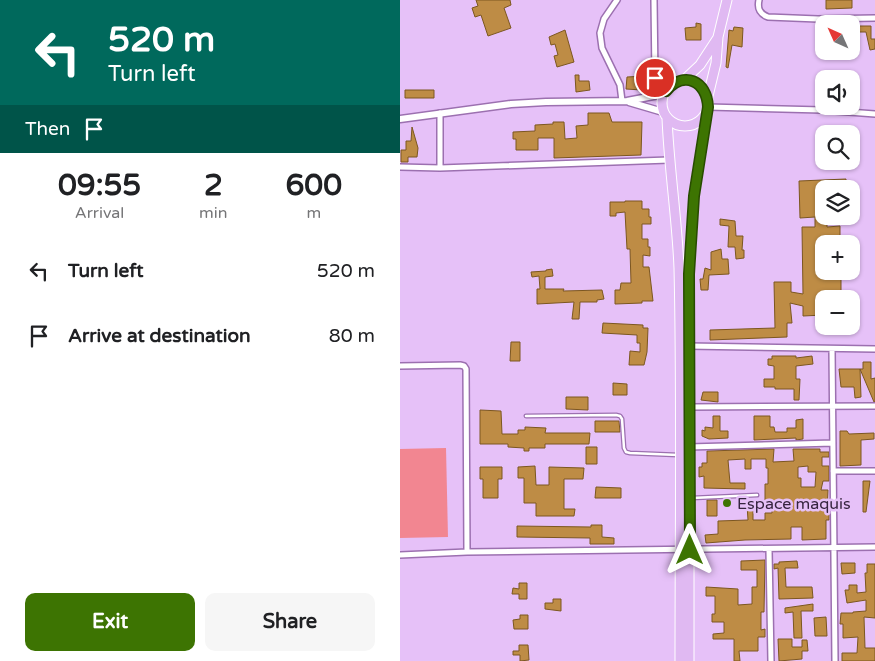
<!DOCTYPE html>
<html lang="en">
<head>
<meta charset="utf-8">
<style>
  :root { --surface:#fff; --page:#f6f6f6; --text:#202124; --muted:#757577; --accent:#3d7402 }
  body { margin:0; font-family:"Varela Round",sans-serif; background:var(--page); color:var(--text); height:100vh; display:flex; flex-direction:column; font-size:19px; white-space:nowrap }
  * { box-sizing:border-box; margin:0 }
  p { font-size:16px; color:var(--muted) }
  .icon { flex:none; width:28px; height:28px; fill:none; stroke:currentColor; stroke-width:2; stroke-linecap:round; stroke-linejoin:round }
  .map { position:relative; flex:1; overflow:hidden }
  .panel { display:flex; flex-direction:column; background:var(--surface); width:400px }
  .panel>* { flex:none }
  .banner { background:#00695c; color:#fff; overflow:hidden }
  .needle { width:32px; rotate:315deg }
  .buttons { position:absolute; left:415px; top:15px; display:grid; gap:10px }
  .buttons a { display:grid; place-items:center; width:45px; height:45px; border-radius:10px; background:var(--surface); box-shadow:0 1px 4px #0004; font-size:25px }
  .pin { position:absolute; display:grid; place-items:center; width:42px; height:42px; color:#fff; margin:-21px; border:2px solid #fff; border-radius:50%; box-shadow:0 1px 5px #0007 }
  .me { position:absolute; width:55px; margin:-28px; rotate:0deg; stroke-linejoin:round; filter:drop-shadow(0 0 4px #0008) }
  .turn { display:flex; align-items:center; gap:18px; height:105px; padding:0 25px; font-size:22px }
  .turn .icon { width:65px; height:65px; stroke-width:2.5 }
  .turn b { display:block; font-size:35px; line-height:42px }
  .then { display:flex; align-items:center; height:48px; padding:0 25px; background:#0003; gap:10px; font-size:19px }
  .eta { display:flex; justify-content:space-evenly; align-items:center; height:85px; text-align:center }
  .eta b { font-size:30px; font-weight:800; line-height:35px }
  .button { display:flex; gap:10px; margin-top:auto; padding:10px 25px }
  .button a { flex:1; height:58px; border-radius:10px; background:var(--accent); color:#fff; font-size:20px; font-weight:800; line-height:58px; text-align:center }
  .button a+a { background:var(--page); color:var(--text) }
  ul { padding:0; list-style:none }
  li { display:flex; align-items:center; gap:15px; height:65px; padding:0 25px }
  li div { flex:1 }
  li b { display:block; font-size:19px }
  li em { font-style:normal }
  main { display:flex; flex:1; min-height:0 }
  .map>svg:first-child { display:block }
  .green { fill:#f28691 }
  .building { fill:#be8c45; stroke:#7c5720; fill-rule:evenodd }
  .lines { fill:none; stroke-linecap:round; stroke-linejoin:round }
  .service-casing { stroke:#9c70b0; stroke-width:5 }
  .minor-casing { stroke:#9c70b0; stroke-width:8 }
  .tertiary-casing { stroke:#9c70b0; stroke-width:9 }
  .primary-casing { stroke:#fff; stroke-width:11 }
  .service { stroke:#fff; stroke-width:2.5 }
  .minor { stroke:#fff; stroke-width:5 }
  .tertiary { stroke:#fff; stroke-width:6 }
  .primary { stroke:#e0b9f2; stroke-width:9 }
  .route-casing { stroke:#284b01; stroke-width:12 }
  .route { stroke:#3d7402; stroke-width:9 }
  .poi-dot { fill:#3d7402; stroke:#e6c1f8; stroke-width:2 }
  .labels { text-anchor:middle; stroke-width:5; stroke-linejoin:round; paint-order:stroke }
  .poi-label { font-size:16px; fill:#36243f; stroke:#e6c1f8; text-anchor:start }
</style>
</head>
<body>
<main>
<section class="panel">
<div class="banner">
<div class="turn"><svg class="icon" aria-label="left" viewBox="0 0 24 24"><path d="M17 20v-9H6M10 6l-5 5 5 5"/></svg><div><b>520 m</b>Turn left</div></div>
<div class="then">Then<svg class="icon" aria-label="arrive" viewBox="0 0 24 24"><path d="M6 21V4h12l-3 4 3 4H6"/></svg></div>
</div>
<div class="eta">
<div><b>09:55</b><p>Arrival</p></div>
<div><b>2</b><p>min</p></div>
<div><b>600</b><p>m</p></div>
</div>
<ul>
<li><svg class="icon" aria-label="left" viewBox="0 0 24 24"><path d="M17 20v-9H6M10 6l-5 5 5 5"/></svg><div><b>Turn left</b></div><em>520 m</em></li>
<li><svg class="icon" aria-label="arrive" viewBox="0 0 24 24"><path d="M6 21V4h12l-3 4 3 4H6"/></svg><div><b>Arrive at destination</b></div><em>80 m</em></li>
</ul>
<div class="button"><a>Exit</a><a>Share</a></div>
</section>
<div class="map">
<svg width="475" height="661" viewBox="0 0 475 661">
  <rect width="100%" height="100%" fill="#e6c1f8"/>
  <path class="green" d="M46,448L48,537L0,538V449Z"/>
  <path class="building" d="M76,0H110L111,5L104,8L111,28L88,36L81,15L75,17L72,8L78,6Z
    M426,0H452V8L426,9Z
    M296,23L301,24V40H286L285,28L296,27Z
    M457,26H471V39H475V49L470,50L466,32H457Z
    M334,27L343,28L342,47L332,45L328,68L326,67L329,30L333,31Z
    M165,30L174,62L157,67L154,56L158,55L155,44L151,45L149,37Z
    M175,75H179V81H189L190,90L176,92Z
    M245,76V88H242V90L226,89L227,77Z
    M5,90H34V98H5Z
    M188,113H209L212,122H242L241,155L154,158V138H138V150H116V139H113V132L135,131V125L153,124V122H164L165,139L177,138L176,126L188,125Z
    M12,127L18,148L17,157H8V162H1V150H6V141H11Z
    M446,179V189H424V216H427V227L440,226V244H424V271H441V299H424V315L403,316V306L390,303L392,323H387V337L310,340V330L375,328L374,282H391V292L403,294L402,227H415V217L400,218L399,181Z
    M225,201H242V209H249V217H251V224H242V239H248V247H250V256L243,255V267H249L253,301H242V303L215,304V290H220L221,283H231L230,249H227L225,212L216,213V216H210V202H225Z
    M320,219L335,221L336,236H343L342,250H344V258L336,259L335,247H328L329,226L320,225Z
    M321,249L322,259H328L329,274L309,275L308,290H301L300,279H303L305,268L311,270V252Z
    M152,269L153,276L145,277V289H164L163,291L202,290L204,299L197,300V302H180L179,319H172L174,302L137,304V289H140L139,276L132,277L131,272L146,271V270Z
    M203,323L243,325V328H248L247,352L244,365H229L230,351L240,352V343H237V335L202,333Z
    M111,342H120V361H110Z
    M372,356H396V358L412,356L413,364L396,366V379H400L399,400H394V389H375V387H364V379H374V366L368,365V359H372Z
    M463,362H471V379L475,378V402H474L460,369H463Z
    M439,369H460L461,397L455,398L454,387H441Z
    M213,383L227,384V395H213Z
    M303,392H318V402L301,400Z
    M166,397H188V410L166,409Z
    M80,410L101,411L102,434H118V430H125V427L146,428L145,433H190L189,444H145V448H129V451H124V448L108,447V444H80Z
    M313,416H320V431H328V438L309,439L302,436V430L305,431V427L313,428Z
    M354,416H370V427H374L375,432H387V428H396V420L403,419V439L396,440V438L354,440Z
    M195,421H219L220,432H195Z
    M440,431H447L449,434L474,433V439L461,440V465L440,466Z
    M186,447H197V464H186Z
    M374,449L373,462L394,461L393,449H420V452H429V457H422V466H429V481H423L421,490H428L427,513L429,514V520H426V539L402,540V527H391V539L345,540L306,543L305,535L318,534V521L348,520L347,505L353,504V520H365V513H372V504H365V484H368V468H366V459H351V469H345V459L328,460L330,483H345V489L304,488V476L299,477V467H302V463H307V451ZM408,466V472H416L415,487H401V478H398V467Z
    M135,466L136,485H149V467L184,468L183,479H164V509H175L174,516H136V503H124V478H118V467Z
    M80,467H102V479H98V498H83V479H80Z
    M463,481H470L466,512H463Z
    M196,487L221,488V498H195Z
    M307,500H317V516H307Z
    M191,525H202V537L214,538V544H190V538L117,537V526L191,527Z
    M365,560L364,612H361V630L365,629V637H358V651H339L340,661H334V639H313V634L324,633V622H312V614H315V596H306V587L338,589V605L352,604V587H357V570H341V561Z
    M397,561L398,568H385L386,587H412L413,598L379,599L378,568L374,569V564H379V562Z
    M441,563H455V573L442,574Z
    M467,564H475V618L464,617L465,648H475V661H442V653H457L458,637L443,638V624H440L441,613H453V612L466,611V600L447,603L445,590H449V585H457V593L466,592L465,573H467Z
    M119,583H127V599H119V594H112L113,588L119,589Z
    M153,599H161V611L145,609V603H153Z
    M413,604V611H401L402,638H394L393,612L385,613V608Z
    M120,615H128V629H114L113,620L120,619Z
    M426,617L427,636H415L414,618Z
    M378,639H392V647H402V640H407L408,651H402V659L379,661Z
    M119,645H128L129,660L120,661V655H113V651H119Z"/>
  <g class="lines">
    <g class="service-casing">
      <path id="service" d="M126,416L216,415L220,416L222,419L224,448L226,452L230,453L278,455
        M292,498L357,495"/>
    </g>
    <g class="minor-casing">
      <path id="minor" d="M217,0L204,19L200,33L202,48L220,85L222,101
        M254,0L255,78L258,87L266,91
        M359,0C357,9 360,14 368,17L418,19L475,18
        M308,107L422,110L475,114
        M40,113V168
        M0,167L40,168L269,160
        M288,346L475,349
        M432,349L435,661
        M0,366L60,365L64,366L66,369L67,552
        M290,407L475,406
        M288,447L433,443
        M433,471H475
        M369,550L371,661
        M0,555L67,552L475,547"/>
    </g>
    <g class="tertiary-casing">
      <path id="tertiary" d="M229,102L263,112
        M0,119L111,104L146,102L227,101L264,94"/>
    </g>
    <g class="primary-casing">
      <path id="primary" d="M262 103a23 23 0 1 1 46 0a23 23 0 1 1-46 0Z
        M284,80L300,65L317,39
        M308,96L316,63L318,37L327,0
        M267,118C269,168 277,218 279,268C282,399 280,530 280,661
        M289,661V274L294,196L307,113"/>
    </g>
    <use href="#service" class="service"/>
    <use href="#minor" class="minor"/>
    <use href="#tertiary" class="tertiary"/>
    <use href="#primary" class="primary"/>
  </g>
  <g class="lines">
    <g class="route-casing">
      <path id="route" d="M255,78L258,87L266,91C284,70 307,81 308,107L294,196L289,274L290,550"/>
    </g>
    <use href="#route" class="route"/>
  </g>
  <circle class="poi-dot" cx="327" cy="503" r="5"/>
  <g class="labels">
    <g class="poi-label">
      <text x="337" y="509">Espace maquis</text>
    </g>
  </g>
</svg>
<div class="buttons">
<a><svg class="needle" viewBox="-14 -14 28 28"><path d="M0-13l5 13h-10z" fill="#e53935"/><path d="M0 13l5-13h-10z" fill="#757577"/></svg></a>
<a><svg class="icon" aria-label="sound" viewBox="0 0 24 24"><path d="M4 9h4l5-4v14l-5-4H4zM17 9q2 3 0 6"/></svg></a>
<a><svg class="icon" aria-label="search" viewBox="0 0 24 24"><circle cx="10" cy="10" r="6"/><path d="M15 15l6 6"/></svg></a>
<a><svg class="icon" aria-label="layers" viewBox="0 0 24 24"><path d="M12 4l9 5-9 5-9-5zM3 14l9 5 9-5"/></svg></a>
<a>+</a>
<a>−</a>
</div>
<div class="pin" style="left:255px;top:78px;background:#d93025"><svg class="icon" aria-label="arrive" viewBox="0 0 24 24"><path d="M6 21V4h12l-3 4 3 4H6"/></svg></div>
<svg class="me" style="left:290px;top:550px" viewBox="-20 -20 40 40"><path d="M0-17L14 15 0 8-14 15z" fill="#3d7402" stroke="#fff" stroke-width="4"/></svg>
</div>
</main>
</body>
</html>
